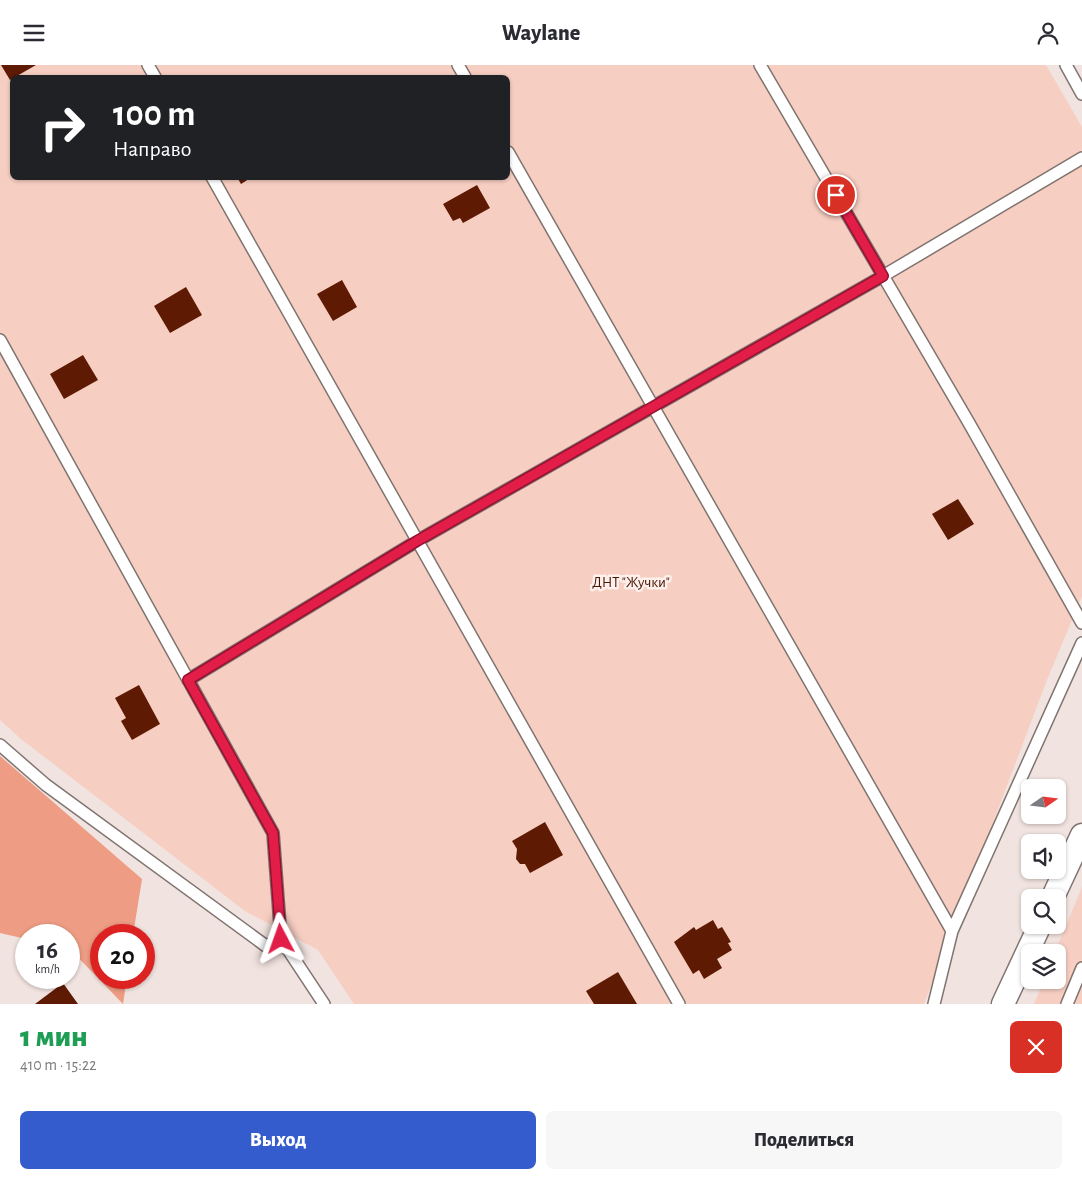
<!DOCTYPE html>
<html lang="ru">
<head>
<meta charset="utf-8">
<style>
  :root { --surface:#fff; --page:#f7f7f7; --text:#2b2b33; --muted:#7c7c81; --accent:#355ccc }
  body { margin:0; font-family:"Alegreya Sans",sans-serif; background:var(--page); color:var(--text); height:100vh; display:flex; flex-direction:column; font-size:19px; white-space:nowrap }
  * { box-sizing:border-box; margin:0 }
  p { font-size:16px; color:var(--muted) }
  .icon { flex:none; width:28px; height:28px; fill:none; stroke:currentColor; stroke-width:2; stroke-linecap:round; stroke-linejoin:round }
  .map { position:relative; height:939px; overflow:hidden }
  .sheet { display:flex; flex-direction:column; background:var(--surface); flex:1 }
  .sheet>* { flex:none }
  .top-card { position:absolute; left:10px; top:10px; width:500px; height:105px; border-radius:8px; box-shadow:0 1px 4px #0004; background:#202124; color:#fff; overflow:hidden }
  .needle { width:32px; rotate:76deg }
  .controls { position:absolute; left:1021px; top:714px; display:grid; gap:10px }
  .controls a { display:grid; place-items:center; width:45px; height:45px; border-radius:8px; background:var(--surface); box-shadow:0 1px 4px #0004; font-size:25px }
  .speed { position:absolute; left:15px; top:859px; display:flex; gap:10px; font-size:25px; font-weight:700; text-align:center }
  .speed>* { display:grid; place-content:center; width:65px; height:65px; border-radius:50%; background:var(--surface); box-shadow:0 1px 4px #0004; line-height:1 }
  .speed small { font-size:12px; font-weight:400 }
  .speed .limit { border:8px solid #d22; background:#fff; color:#111 }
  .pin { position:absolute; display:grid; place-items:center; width:42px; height:42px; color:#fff; margin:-21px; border:2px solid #fff; border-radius:50%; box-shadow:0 1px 5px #0007 }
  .me { position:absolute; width:55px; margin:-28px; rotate:356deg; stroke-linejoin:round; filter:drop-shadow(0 0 4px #0008) }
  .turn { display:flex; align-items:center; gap:18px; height:105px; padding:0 20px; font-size:22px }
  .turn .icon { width:65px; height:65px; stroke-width:2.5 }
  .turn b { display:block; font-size:35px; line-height:42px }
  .round { display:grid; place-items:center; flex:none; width:52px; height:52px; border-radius:8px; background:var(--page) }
  .head { display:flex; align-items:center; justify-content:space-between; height:85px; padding:0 20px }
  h1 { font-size:30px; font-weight:800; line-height:38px; color:#1e9e55 }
  .primary-button { display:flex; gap:10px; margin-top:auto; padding:10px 20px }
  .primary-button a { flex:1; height:58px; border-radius:8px; background:var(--accent); color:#fff; font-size:20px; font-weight:800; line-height:58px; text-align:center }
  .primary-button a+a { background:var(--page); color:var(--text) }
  header { display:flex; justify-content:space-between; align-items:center; height:65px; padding:0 20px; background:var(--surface); font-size:22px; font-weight:800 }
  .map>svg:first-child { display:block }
  .green { fill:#f7cec2; fill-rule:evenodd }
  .forest { fill:#ee9c83 }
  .building { fill:#5e1a03 }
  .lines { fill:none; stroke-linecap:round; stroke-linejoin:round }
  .service-casing { stroke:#807470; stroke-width:14 }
  .minor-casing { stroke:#807470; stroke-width:25 }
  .service { stroke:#fff; stroke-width:11 }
  .minor { stroke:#fff; stroke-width:22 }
  .route-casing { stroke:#92132f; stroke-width:12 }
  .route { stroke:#e11d48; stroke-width:9 }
  .labels { text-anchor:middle; stroke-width:5; stroke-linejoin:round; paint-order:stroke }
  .park-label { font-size:15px; fill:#491707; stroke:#fff0ec }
</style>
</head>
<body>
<header><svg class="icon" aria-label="menu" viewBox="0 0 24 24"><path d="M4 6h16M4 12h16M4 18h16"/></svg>Waylane<svg class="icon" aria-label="person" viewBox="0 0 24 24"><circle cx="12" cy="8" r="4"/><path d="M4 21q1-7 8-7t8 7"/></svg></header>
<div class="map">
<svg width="1082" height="939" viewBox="0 0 1082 939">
  <rect width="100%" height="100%" fill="#f1e3df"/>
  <path class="green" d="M0,0H1046L1082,62V531L1047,615L924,939H354L318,885L245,846L21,674L0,655ZM12,12H508V112H12Z
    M1082,822V939H1034L1044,915H1058V888L1055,887Z"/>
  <path class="forest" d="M0,691L142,814L133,870H101V912L127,913L123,939L69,883V870H26V874L0,868Z"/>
  <path class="building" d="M1,0H36L10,15Z
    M237,112H252L241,119Z
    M477,120L490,143L463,158L460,153L453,156L443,139Z
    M342,215L357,242L333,256L317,229Z
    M186,222L202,250L170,268L154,241Z
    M83,290L98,315L64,334L50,309Z
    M958,434L974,459L948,475L932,449Z
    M139,620L160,659L132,675L121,656L126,653L115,633Z
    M545,757L563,790L530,808L525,799H520L516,794L517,784L512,776Z
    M713,855L718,864L722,862L731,877L728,878L732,885L717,894L722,903L704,914L699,905L693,909L674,877L694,862L696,865Z
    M618,907L637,939H594L586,926Z
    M63,918L78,939H35Z"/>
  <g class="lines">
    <g class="service-casing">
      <path id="service" d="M148,0L155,12
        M458,0L465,12
        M760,0L969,358L1082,558
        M1066,0L1082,29
        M508,87L952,866
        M212,112L679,939
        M0,275L273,768L281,874L324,939
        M188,615L417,476L883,211L1082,93
        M0,680L46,720L266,881L281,874
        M934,939L952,866L1082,578
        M1067,939L1082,903"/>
    </g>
    <g class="minor-casing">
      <path id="minor" d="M1053,832L1082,770
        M1003,939L1040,860"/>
    </g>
    <use href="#service" class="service"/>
    <use href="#minor" class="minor"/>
  </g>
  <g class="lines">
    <g class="route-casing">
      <path id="route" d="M281,874L273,768L188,615L417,476L883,211L836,130"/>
    </g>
    <use href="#route" class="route"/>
  </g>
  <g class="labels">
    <g class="park-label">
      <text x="631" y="522">ДНТ "Жучки"</text>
    </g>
  </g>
</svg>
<div class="controls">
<a><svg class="needle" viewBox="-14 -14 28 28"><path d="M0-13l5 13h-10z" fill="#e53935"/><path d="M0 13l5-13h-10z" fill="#7c7c81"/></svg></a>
<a><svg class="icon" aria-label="sound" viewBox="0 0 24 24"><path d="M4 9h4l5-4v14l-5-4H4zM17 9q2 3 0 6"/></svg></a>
<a><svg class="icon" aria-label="search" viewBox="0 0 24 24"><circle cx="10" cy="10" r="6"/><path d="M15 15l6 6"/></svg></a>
<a><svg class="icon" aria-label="layers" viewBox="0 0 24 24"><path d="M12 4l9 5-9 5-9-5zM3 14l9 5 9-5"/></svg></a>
</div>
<div class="speed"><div>16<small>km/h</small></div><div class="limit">20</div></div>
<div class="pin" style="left:836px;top:130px;background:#d93025"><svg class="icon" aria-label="arrive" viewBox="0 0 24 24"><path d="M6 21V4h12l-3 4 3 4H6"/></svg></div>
<svg class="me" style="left:281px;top:874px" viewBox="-20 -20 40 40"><path d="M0-17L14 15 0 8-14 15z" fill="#e11d48" stroke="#fff" stroke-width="4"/></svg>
<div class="top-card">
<div class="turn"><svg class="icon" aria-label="right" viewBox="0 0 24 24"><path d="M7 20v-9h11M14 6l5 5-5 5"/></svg><div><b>100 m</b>Направо</div></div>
</div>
</div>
<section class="sheet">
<div class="head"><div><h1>1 мин</h1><p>410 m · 15:22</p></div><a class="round" style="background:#d93025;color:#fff"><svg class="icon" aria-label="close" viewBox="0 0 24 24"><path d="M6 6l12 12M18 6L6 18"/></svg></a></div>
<div class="primary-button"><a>Выход</a><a>Поделиться</a></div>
</section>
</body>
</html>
